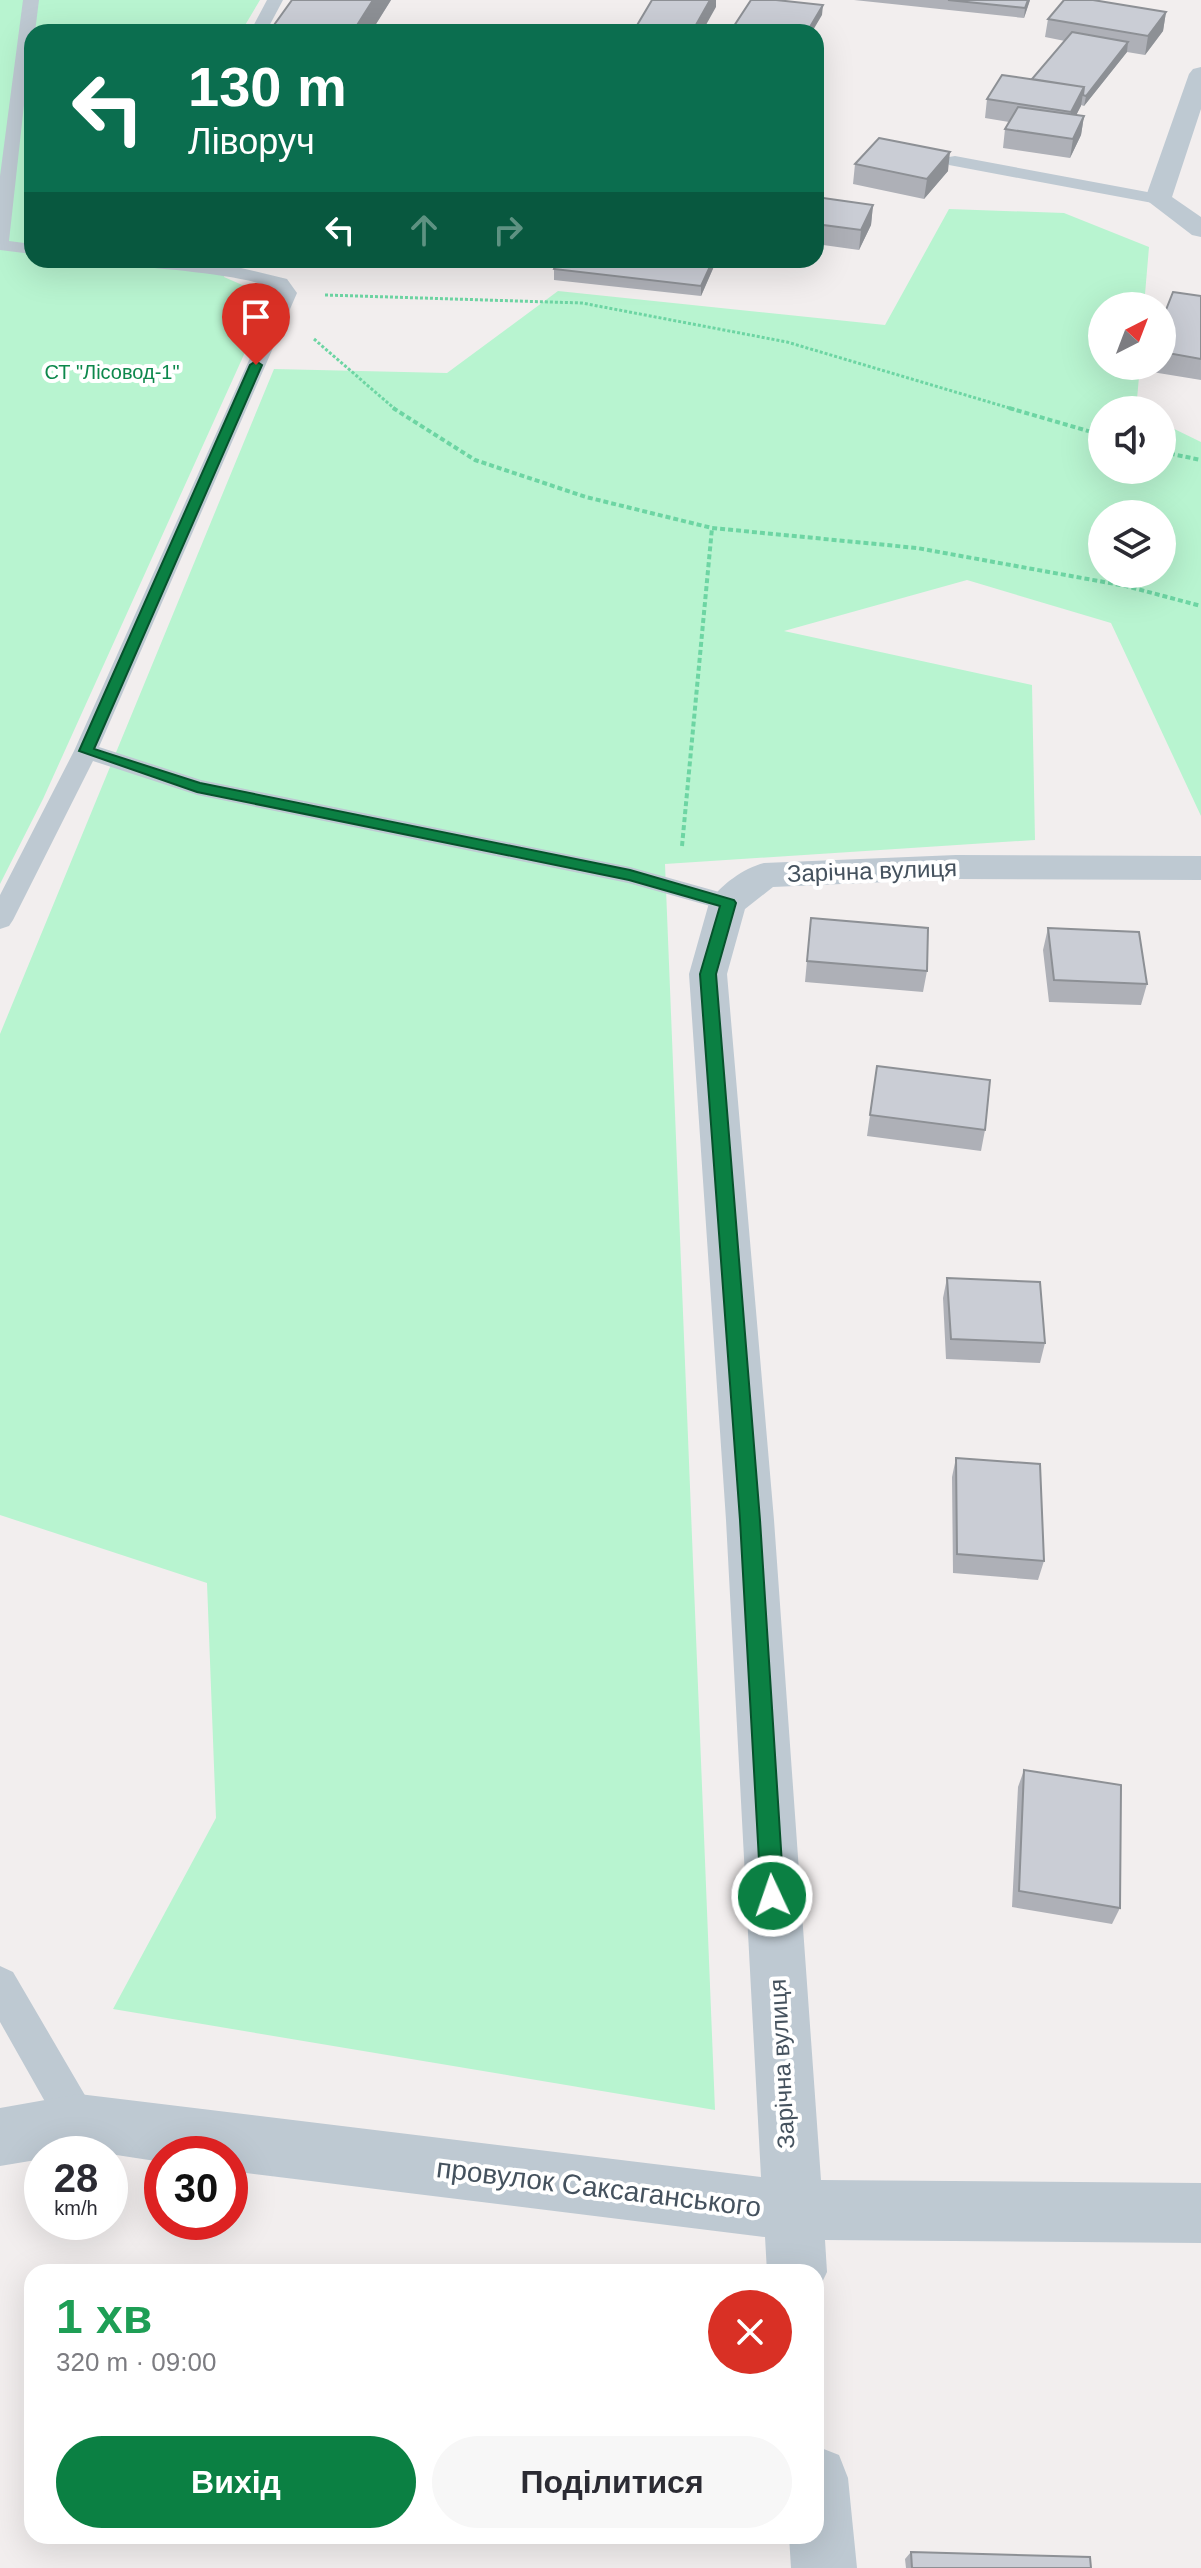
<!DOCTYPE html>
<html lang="uk">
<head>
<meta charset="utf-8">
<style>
  :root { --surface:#fff; --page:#f7f7f7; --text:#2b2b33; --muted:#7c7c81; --accent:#0b8043 }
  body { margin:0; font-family:Arial,sans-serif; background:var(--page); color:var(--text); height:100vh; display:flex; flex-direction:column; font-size:30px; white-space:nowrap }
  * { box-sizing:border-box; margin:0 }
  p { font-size:26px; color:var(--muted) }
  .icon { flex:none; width:44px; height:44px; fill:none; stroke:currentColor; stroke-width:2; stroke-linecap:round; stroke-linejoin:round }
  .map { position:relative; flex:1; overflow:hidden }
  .sheet { position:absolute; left:24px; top:2264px; width:800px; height:280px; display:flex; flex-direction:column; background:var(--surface); border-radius:24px; box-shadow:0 8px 32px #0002 }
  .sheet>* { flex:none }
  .guide { position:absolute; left:24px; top:24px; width:800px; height:244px; border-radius:24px; box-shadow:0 8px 32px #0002; background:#0b6e4f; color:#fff; overflow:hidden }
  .needle { width:52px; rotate:42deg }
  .fabs { position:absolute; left:1088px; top:292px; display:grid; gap:16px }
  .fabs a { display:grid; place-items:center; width:88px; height:88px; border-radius:50%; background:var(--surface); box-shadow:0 8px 32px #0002; font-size:40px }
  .speed { position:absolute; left:24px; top:2136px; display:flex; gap:16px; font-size:40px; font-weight:700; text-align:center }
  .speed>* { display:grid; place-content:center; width:104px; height:104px; border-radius:50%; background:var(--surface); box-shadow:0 8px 32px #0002; line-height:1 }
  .speed small { font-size:20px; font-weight:400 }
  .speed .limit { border:12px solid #d22; background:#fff; color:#111 }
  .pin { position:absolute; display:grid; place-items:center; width:68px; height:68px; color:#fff; margin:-82px -34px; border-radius:50% 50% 50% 0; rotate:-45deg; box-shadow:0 0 8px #0007 }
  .pin .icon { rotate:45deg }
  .me { position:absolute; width:88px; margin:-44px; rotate:357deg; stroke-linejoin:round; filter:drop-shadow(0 0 6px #0008) }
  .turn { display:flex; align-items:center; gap:28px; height:168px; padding:0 32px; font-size:36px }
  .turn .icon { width:104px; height:104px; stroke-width:2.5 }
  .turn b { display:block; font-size:56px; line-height:68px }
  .lanes { display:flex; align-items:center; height:76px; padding:0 32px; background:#0003; justify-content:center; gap:40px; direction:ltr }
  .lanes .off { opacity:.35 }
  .round { display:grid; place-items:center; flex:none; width:84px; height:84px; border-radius:42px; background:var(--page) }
  .head { display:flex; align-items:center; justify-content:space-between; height:136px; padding:0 32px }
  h1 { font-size:48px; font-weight:600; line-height:60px; color:#1e9e55 }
  .cta { display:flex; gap:16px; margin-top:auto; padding:16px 32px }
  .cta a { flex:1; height:92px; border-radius:48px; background:var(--accent); color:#fff; font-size:32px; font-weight:600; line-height:92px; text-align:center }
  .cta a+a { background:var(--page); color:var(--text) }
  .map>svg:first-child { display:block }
  .green { fill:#b8f4d0; fill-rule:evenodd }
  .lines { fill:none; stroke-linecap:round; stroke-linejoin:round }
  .path-far1 { stroke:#6dd5a3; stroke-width:3; stroke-dasharray:3 2; stroke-linecap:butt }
  .path { stroke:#6dd5a3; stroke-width:4; stroke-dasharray:5 3; stroke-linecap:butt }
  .service { fill:#bec9d2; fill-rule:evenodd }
  .minor { fill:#bec9d2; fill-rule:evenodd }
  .wall { fill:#aeb0b7 }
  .shaded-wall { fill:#8d9095 }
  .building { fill:#cacdd5; stroke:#8d9095; stroke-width:2 }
  .route { fill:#0b8043; stroke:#07532c; stroke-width:2 }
  .labels { text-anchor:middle; stroke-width:8; stroke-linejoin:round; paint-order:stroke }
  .far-park-label { font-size:20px; fill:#0d884c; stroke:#fff }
  .street-label { font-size:24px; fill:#45525e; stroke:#fff }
  .near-street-label { font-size:28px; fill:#45525e; stroke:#fff }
</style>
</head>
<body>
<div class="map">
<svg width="1201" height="2568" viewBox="0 0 1201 2568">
  <rect width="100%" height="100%" fill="#f2eeee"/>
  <path class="green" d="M0,0H260L241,32H32V260H230L224,277L270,297L43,799L0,884Z
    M949,209L1064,213L1149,247L1144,306H1102V366H1140L1136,410H1102V470H1162V423L1201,442V816L1111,623L967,580L784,631L1032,685L1035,840L665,864L715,2110L113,2009L216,1818L207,1583L0,1515V1034L274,369L447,373L558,291L885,325ZM1102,514H1162V574H1102Z"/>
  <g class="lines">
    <path class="path-far1" d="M325,295L582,303L787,342L1016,410
      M314,339L396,410"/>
    <path class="path" d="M393,408L475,460L586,497L712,528L917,548L1126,586L1201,606
      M1009,408L1102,435
      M1162,452L1201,460
      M682,846L712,528"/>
    <path class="service" d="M23,0H39L35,32H32L9,241L32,244V254L0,250V176Z
      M267,0H283L266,32H250Z
      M955,156L1158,194L1167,199L1158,204L949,165L946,161L949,157Z
      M118,260H175L241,268L287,279L297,293L99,747L201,780L630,867L737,897L741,903L737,909L728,911L628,883L197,795L93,761L13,920L9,926L0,929V895L74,751L279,293C264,275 155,269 127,265Z
      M0,1966L13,1972L93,2109L99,2123L93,2137L79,2143L65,2137L0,2022Z"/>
    <path class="minor" d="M1201,67V109L1172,197L1201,217V237L1192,235L1145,199L1189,74L1193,69Z
      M956,855L1201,856V880L956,879L773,887L745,909L727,974L774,1520L821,2180L1201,2183V2243L825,2240L827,2272L816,2295V2272H767L765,2237L230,2171V2154H162V2162L110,2154H42V2159L0,2166V2108L79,2094L761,2177L726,1520L689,974L709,903C720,885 744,868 764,863Z
      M816,2446L839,2455L848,2478L857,2568H791L789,2536H816Z"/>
  </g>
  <path class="wall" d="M391,0L371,32H269Z
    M854,0H1030L1024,18Z
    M1166,12L1163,31L1145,55L1127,52L1084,106L1081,105L1076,115L1084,116L1081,135L1070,158L1003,148L1005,129L1009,122L985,118L987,99L1032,79L1065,41L1045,37L1048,19Z
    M855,164L948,171L924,199L853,184Z
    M816,197L873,205L871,225L859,250L816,244Z
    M558,260H715V264L701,296L554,280V269Z
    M1201,296V380L1146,371L1147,366H1162V320Z
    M811,918L927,971L923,992L805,982Z
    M1048,928L1147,984L1141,1005L1049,1002L1043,950Z
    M877,1066L985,1130L981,1151L867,1136Z
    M947,1278L1045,1343L1040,1363L946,1359L943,1298Z
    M956,1458L1044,1561L1038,1580L953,1573L952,1477Z
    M1024,1770L1120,1908L1112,1924L1012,1907L1018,1787Z
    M911,2552L1091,2568H906L905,2559Z"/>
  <path class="shaded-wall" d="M373,0H391L371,32H355L354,30Z
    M710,0H716V7L702,32H692Z
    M1028,0H1030L1024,18L1025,8Z
    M823,5L822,15L812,32H807Z
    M1166,12L1163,31L1145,55L1148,36Z
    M1128,42L1127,52L1084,106L1086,96Z
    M1084,87L1081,106L1068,131L1071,112Z
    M1084,116L1081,135L1070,158L1073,139Z
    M950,152L948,171L924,199L927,179Z
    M873,205L871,225L859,250L861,230Z
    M713,260H715V264L701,296V286Z"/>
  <path class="building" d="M292,0H373L354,30L325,28L322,32H269Z
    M652,0H710L692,32H633Z
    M751,0H776L823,5L807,32H730Z
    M948,0H1028L1025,8Z
    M1064,0H1093L1166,12L1148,36L1048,19Z
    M1072,32L1128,42L1086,96L1083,95L1084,87L1032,79Z
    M1002,75L1084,87L1071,112L987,99Z
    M1018,107L1084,116L1073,139L1005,129Z
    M879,138L950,152L927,179L855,164Z
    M816,197L873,205L861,230L816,224Z
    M558,260H713L701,286L554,269Z
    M1173,292L1201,296V359L1162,352V320Z
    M811,918L928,928L927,971L807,961Z
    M1048,928L1139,932L1147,984L1054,980Z
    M877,1066L990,1080L985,1130L870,1115Z
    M947,1278L1040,1282L1045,1343L951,1339Z
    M956,1458L1040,1464L1044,1561L957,1554Z
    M1024,1770L1121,1785L1120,1908L1019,1891Z
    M911,2552L1090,2557L1091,2568H912Z"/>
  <path class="route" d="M256,361L262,365L94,749L200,783L630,870L734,900L736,903L716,974L760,1520L784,1896L780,1904L772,1907L764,1904L761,1896L740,1520L700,974L720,906L629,880L197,792L79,751L250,365Z"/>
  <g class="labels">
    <g class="far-park-label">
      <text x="112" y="379">СТ "Лісовод-1"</text>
    </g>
    <g class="street-label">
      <text transform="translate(872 871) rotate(-2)" y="8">Зарічна вулиця</text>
      <text transform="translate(782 2064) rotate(-93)" y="8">Зарічна вулиця</text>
    </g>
    <g class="near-street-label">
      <text transform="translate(599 2187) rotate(7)" y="10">провулок Саксаганського</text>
    </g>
  </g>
</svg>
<div class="fabs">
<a><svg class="needle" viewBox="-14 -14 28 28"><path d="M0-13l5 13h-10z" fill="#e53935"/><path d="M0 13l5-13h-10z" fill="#7c7c81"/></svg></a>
<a><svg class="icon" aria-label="sound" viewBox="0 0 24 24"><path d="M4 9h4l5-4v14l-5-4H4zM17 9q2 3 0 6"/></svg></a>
<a><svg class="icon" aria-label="layers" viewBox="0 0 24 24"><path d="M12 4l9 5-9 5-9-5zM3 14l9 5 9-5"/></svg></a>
</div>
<div class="speed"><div>28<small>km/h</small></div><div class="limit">30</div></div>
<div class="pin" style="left:256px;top:365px;background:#d93025"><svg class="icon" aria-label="arrive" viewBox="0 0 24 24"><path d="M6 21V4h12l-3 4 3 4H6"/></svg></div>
<svg class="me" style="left:772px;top:1896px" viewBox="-20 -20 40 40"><circle r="17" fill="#0b8043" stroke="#fff" stroke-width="3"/><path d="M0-11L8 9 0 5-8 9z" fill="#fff"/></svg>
<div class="guide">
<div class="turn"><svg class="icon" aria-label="left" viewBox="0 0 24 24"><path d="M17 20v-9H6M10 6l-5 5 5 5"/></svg><div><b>130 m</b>Ліворуч</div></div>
<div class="lanes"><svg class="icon" aria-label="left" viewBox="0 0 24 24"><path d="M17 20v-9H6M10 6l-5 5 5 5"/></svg><svg class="icon off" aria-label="ahead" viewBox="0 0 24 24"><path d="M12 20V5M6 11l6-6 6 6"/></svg><svg class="icon off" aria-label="right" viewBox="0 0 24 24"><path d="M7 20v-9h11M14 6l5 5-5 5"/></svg></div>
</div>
<section class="sheet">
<div class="head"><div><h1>1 хв</h1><p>320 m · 09:00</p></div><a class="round" style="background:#d93025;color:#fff"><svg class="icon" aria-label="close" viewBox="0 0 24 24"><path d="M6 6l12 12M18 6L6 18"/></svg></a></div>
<div class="cta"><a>Вихід</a><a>Поділитися</a></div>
</section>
</div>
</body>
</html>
